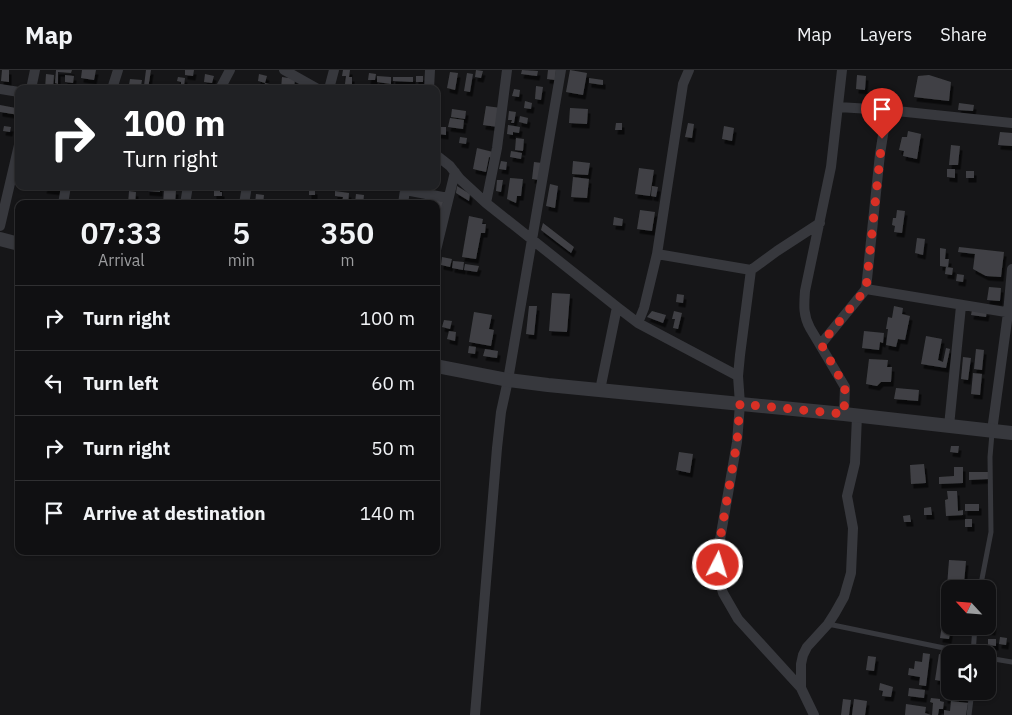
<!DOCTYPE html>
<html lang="en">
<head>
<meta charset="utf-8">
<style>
  :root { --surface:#101012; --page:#1e1e20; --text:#f1f3f6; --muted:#9c9d9f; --line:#303032 }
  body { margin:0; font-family:"IBM Plex Sans",sans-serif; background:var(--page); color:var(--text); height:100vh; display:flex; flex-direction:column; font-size:19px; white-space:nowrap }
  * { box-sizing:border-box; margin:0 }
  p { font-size:16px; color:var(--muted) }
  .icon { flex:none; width:28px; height:28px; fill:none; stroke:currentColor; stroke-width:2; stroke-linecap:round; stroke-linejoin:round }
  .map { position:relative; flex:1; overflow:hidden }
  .details { position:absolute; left:15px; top:130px; width:425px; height:355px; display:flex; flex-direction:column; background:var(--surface); border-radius:10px; box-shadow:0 1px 4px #0004,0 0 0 1px var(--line) }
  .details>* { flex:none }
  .hud { position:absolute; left:15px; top:15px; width:425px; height:105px; border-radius:10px; box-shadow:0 1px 4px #0004,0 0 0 1px var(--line); background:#202124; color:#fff; overflow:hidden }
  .needle { width:32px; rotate:296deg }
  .tools { position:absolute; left:941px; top:510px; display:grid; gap:10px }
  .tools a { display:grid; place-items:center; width:55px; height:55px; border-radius:10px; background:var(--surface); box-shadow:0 1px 4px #0004,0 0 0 1px var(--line); font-size:25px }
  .pin { position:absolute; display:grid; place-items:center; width:42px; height:42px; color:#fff; margin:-51px -21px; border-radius:50% 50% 50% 0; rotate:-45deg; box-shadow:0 0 5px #0007 }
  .pin .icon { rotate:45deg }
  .me { position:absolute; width:55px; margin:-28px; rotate:5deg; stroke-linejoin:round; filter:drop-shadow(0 0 4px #0008) }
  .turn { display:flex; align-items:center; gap:18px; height:105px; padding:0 25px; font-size:22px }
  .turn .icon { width:65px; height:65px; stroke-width:2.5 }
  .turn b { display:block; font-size:35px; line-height:42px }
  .eta { display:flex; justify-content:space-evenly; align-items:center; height:85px; text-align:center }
  .eta b { font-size:30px; font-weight:600; line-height:35px }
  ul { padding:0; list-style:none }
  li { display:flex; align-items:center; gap:15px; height:65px; padding:0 25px; border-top:1px solid var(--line) }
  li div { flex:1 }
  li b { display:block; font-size:19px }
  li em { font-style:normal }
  header { display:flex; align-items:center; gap:30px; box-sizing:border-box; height:70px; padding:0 25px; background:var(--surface); border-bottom:1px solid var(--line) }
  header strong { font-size:24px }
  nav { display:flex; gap:28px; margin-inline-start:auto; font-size:18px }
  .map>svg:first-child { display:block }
  .building { fill:#404145; filter:url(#shadow) }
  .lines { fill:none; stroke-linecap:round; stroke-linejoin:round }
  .service { stroke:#37383d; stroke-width:5 }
  .minor { stroke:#37383d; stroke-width:10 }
  .tertiary { stroke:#37383d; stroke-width:14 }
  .route { stroke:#d93025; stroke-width:9; stroke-dasharray:0 16.2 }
</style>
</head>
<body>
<header>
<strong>Map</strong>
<nav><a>Map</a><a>Layers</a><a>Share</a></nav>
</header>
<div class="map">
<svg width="1012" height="645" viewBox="0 0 1012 645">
  <defs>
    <filter id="shadow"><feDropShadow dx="2.5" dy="4.5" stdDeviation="0" flood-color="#0009"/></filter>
  </defs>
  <rect width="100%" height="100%" fill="#161618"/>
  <path class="building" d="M2,0H9V12L1,11Z
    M56,0H72L71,3L58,2V14L55,13Z
    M82,0H96L94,10L81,8Z
    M146,0H151L148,19H145L146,16H144Z
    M185,0H194L193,6L185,5Z
    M343,0H350L349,7H352V14H345L346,6H342Z
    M476,0L483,1L481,8L475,7Z
    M522,0L538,1L537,6L521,4Z
    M548,0H556L555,10L547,9Z
    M570,0L587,3L583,25L566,22Z
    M450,2L458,3L455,20L447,18Z
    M369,3L376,4L375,10H368Z
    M467,3L473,4L470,22L464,21Z
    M46,4L54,5L53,19H45Z
    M205,4L214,6L212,13L204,12Z
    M259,4L267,6L265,13L258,11Z
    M65,5L74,6L73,13L65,12Z
    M857,5L866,6L865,20L856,19Z
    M929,5L951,12L949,31L914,27L918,6Z
    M377,6L391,7V14L377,12Z
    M416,6H423V12H416Z
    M178,7L185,8L184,16L181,15V12L177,11Z
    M282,7L295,9L294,19H281Z
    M393,7H413V12L393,11Z
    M589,8L603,10V15L589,13Z
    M130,9L142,10L141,16L129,15Z
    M265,13L273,15V19H264Z
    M377,15L392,17V19H377Z
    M536,16L543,17L541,30L535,29Z
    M514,19L520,20L519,27L512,26Z
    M18,28L19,45L0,42V35L16,38Z
    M525,31L532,33L531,39L524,38Z
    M959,33L974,35L973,41L958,40Z
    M486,36L501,38L498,57L483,55Z
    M570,38L588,39L587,54L569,53Z
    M452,39L466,41L465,49L451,47Z
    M509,41L516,42L514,53H511L512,50H508Z
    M520,46L528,48L527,54L519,52Z
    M450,48L464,50L463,59L448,57Z
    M616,53H622V60H615Z
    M688,53L694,54L692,68L685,67Z
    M508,55L520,57L519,63L513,62V65L507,64Z
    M4,56L11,57L10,62L3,61Z
    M724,56L734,58L732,71L722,69Z
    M438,57H446V65L438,64Z
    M908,61L921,64L917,89L903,86L904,81L899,80L902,67H907Z
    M1000,62L1012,63V76L998,75Z
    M460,67L467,68L466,74L459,73Z
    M516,68L524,69L523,81L515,80Z
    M951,75L960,76L958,95H949Z
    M477,78L493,82L492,88L489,87L486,102L473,99Z
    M511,81L522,83L521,89L510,87Z
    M501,91L507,92L506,100L499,99Z
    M573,91L590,93L588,105L572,104Z
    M534,92L542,93L539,110L532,109Z
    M639,98L654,100L650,126L635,124Z
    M947,99H955V108L947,107Z
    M966,101H974V108H966Z
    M573,107L589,109L587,128L571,127Z
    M510,108L523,109L521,126H517L516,133L507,129Z
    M497,110H503L501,122L496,121Z
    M550,114L558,116L555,138L546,136Z
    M45,116H61L60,121L44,119Z
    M147,116H160V122L147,121Z
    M214,116H220V122H222V126H214Z
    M457,116L470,124L469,131L456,123Z
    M652,116L658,117L656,127L651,126Z
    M309,117H312V120H315V125H309Z
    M164,120H176L175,134H163Z
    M129,121L136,122L135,134H128Z
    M335,121L349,123L348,134H342L343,127L335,126Z
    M256,124L264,125L263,134H255Z
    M356,124L364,125L363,134L355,133Z
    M431,127L444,130L442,143L436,142V134H430Z
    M640,140L655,142L652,161L637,159Z
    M897,140L905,141L902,163L894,162L895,156L892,155L893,148H896Z
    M469,146L483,149L482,154H486L485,163H481L476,189L462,187Z
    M614,147L623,149L622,156L613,155Z
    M543,153L574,177L571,183L541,160Z
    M917,168L925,169L923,185L915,183Z
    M959,177L1004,182L1001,207L986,206L973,199L975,184L958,182Z
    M940,178L946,179L945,189H949L948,197L940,196Z
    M442,187L452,189L450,197L441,195Z
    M453,191L464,192L463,200L452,198Z
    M465,194L479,196L477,202L464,200Z
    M946,197L953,198L952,205L945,204Z
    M957,204L964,205L963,212L956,211Z
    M989,217L1001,218L1000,231L987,230Z
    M552,223L570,224L567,262L549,261Z
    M677,224L684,225L683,233L676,232Z
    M529,236H537L534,265L526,264Z
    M894,236L903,238L902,244L910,246L905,270L898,269L896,277L886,275L888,259H886L888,247L892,248Z
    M972,240L987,241L986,247L971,245Z
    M652,241L666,245L663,253L647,247Z
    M674,241L682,243L678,259L673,258L675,249H672Z
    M474,242L492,245L489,259L494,260L491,276L469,272Z
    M444,250L452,251L450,259L442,257Z
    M449,261L456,262L455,271L447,269Z
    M864,261L884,263L883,273L880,272L879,280L862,278Z
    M926,266L942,269L938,290L943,292L946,278L950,279L946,298L921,294Z
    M469,276L476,277L475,284L468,283Z
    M485,279L498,281L497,288L483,286Z
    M976,279L984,280L982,300L974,299Z
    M963,287L971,288L968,310L961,309Z
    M869,289L888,290L887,297H892L891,312H881L877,316L866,314Z
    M973,303L982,304L980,325L971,324Z
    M896,318L919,320L918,331L894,329Z
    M951,376H959L958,383L950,382Z
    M679,382L693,384L690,403L676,400Z
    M924,394L926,413L911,414L910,395Z
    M954,397H963V413L939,414V407L954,406Z
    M969,402H989V409L969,410Z
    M947,421H957L958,441L963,440V445L946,446L945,430L948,429Z
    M965,434H979V441H965Z
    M931,437L932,445H924V438Z
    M910,445L911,452H904L903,446Z
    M965,449H972V457H965Z
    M949,490L966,491L964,513L967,514V519H959V513H955V517H951L950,524H943L944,516H947Z
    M943,527L950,528V534L942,533Z
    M988,552L994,553L993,561L986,560Z
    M942,555L951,557L949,569L940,568Z
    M1000,567L1007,568L1006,575L999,574Z
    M988,569H996V576L988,575Z
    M923,583L930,584L926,616L919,615L920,607L908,605L909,598L914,599L915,591L922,592Z
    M939,584L945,585L944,590L950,591L948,605H950L949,612L935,610Z
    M868,586L876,587L874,601L866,600Z
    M880,613L893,617L891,627L882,626L883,621L879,620Z
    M947,616L950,617V621L965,623L964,631L945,629Z
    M909,618L925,620L924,628L908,626Z
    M931,628L940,629V631L944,632L943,639H939L938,645H932L933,633L930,632Z
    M843,629L851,630L849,645H841Z
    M854,629L867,631L865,645H852Z
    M951,631L968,633L966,645H944V640L950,641Z
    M906,634L926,637L925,643L931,645H905Z"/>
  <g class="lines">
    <path class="service" d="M980,519L991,462L990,387L992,363
      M828,554L973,584
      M973,584L975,556
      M988,588L1012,592
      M969,645L972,621"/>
    <path class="minor" d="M284,0L318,19
      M842,0L831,97L805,221C804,235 803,245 810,258L845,317L844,344
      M0,19L19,22
      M31,19L35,0
      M112,19L118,0
      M220,19L230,0
      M329,19L334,0
      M429,19L430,0
      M838,37L887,40L1012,53
      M436,85L450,96L460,109L486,133L617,237L600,320
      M402,116L405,120L448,128
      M486,133L497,78L507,0
      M63,134L66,116
      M185,134L188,116
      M244,134L247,116
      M403,134L405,120
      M0,156L19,75
      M436,180L455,102
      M657,184L751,200
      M866,219L880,84L887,40
      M617,237L638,253L738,306
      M638,253L644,238L657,184L683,14L689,0
      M821,274L866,219L1012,243
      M949,356L961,236
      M992,361L1008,243L1012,199
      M801,618V594L803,585L807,577L828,554L835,543L844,527L851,503L853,458L847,426L855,393L857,346
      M475,645L497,378L501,342L508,310L561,0
      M814,645L801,618L738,549L723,523L719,509L718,481L737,372L740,334L738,306L740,285L751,200L777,181L820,153"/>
    <path class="tertiary" d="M0,169L19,174
      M436,296L508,310L548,315L844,344L1012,363"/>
  </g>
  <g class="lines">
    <path class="route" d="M718,495V481L737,372L740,334L844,344L845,317L821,274L866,219L882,69"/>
  </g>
</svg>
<div class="tools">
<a><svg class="needle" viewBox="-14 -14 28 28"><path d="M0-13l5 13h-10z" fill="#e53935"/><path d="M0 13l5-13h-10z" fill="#9c9d9f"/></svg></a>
<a><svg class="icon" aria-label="sound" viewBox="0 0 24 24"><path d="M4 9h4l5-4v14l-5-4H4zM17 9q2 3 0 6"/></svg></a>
</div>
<div class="pin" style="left:882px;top:69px;background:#d93025"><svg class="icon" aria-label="arrive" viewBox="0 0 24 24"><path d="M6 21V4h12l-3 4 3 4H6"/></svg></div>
<svg class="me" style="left:718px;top:495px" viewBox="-20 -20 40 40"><circle r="17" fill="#d93025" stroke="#fff" stroke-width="3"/><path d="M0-11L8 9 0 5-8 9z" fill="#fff"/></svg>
<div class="hud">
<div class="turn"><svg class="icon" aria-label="right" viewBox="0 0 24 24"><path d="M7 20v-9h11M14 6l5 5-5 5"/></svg><div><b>100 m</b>Turn right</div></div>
</div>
<section class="details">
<div class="eta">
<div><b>07:33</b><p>Arrival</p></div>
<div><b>5</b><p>min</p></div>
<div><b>350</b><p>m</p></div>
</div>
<ul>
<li><svg class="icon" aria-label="right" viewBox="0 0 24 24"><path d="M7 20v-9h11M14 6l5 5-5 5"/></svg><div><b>Turn right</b></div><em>100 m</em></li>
<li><svg class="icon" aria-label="left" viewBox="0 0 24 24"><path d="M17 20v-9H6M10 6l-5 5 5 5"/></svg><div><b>Turn left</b></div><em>60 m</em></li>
<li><svg class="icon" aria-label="right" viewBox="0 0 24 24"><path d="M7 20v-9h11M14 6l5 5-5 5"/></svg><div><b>Turn right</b></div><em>50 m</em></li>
<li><svg class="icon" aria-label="arrive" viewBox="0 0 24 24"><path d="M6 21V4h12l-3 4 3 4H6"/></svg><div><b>Arrive at destination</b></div><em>140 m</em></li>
</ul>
</section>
</div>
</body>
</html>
